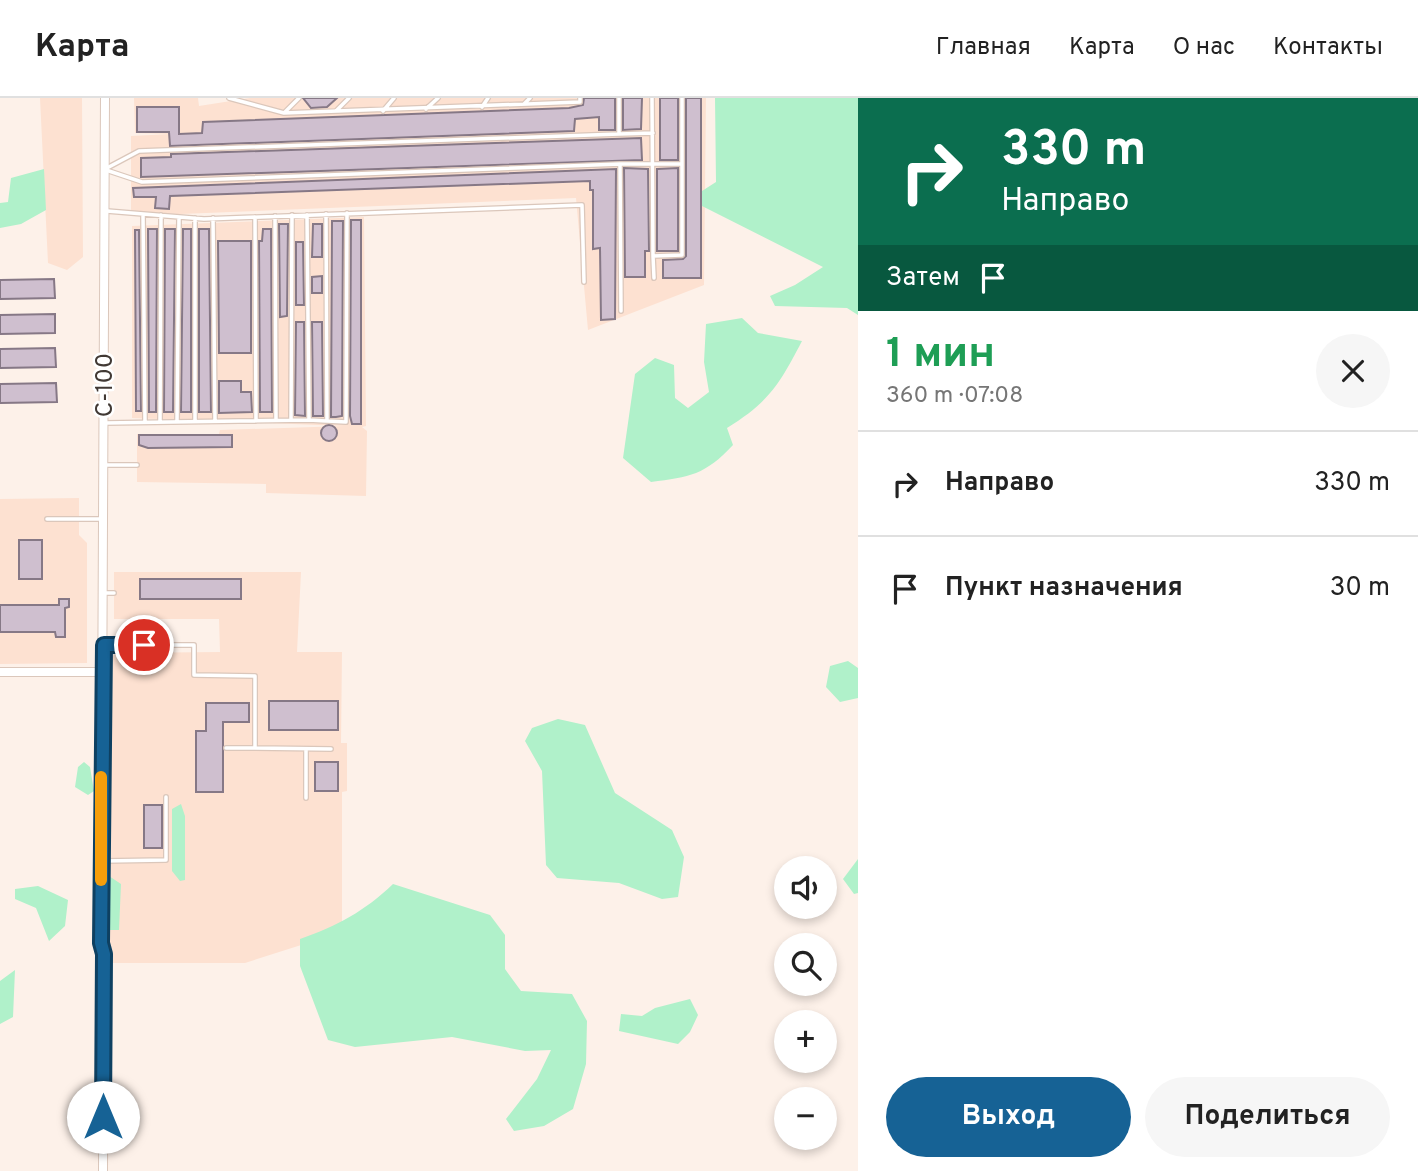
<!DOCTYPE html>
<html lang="ru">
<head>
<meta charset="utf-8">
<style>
  :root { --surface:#fff; --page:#f6f6f6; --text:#222; --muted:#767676; --line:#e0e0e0; --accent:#166295 }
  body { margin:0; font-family:Overpass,sans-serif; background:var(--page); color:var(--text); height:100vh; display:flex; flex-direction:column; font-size:26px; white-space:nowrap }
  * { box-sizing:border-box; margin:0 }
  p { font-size:23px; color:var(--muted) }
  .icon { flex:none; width:38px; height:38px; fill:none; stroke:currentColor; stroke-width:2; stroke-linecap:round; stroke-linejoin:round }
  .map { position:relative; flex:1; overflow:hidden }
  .side { display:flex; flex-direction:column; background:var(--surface); width:560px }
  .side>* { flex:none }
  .banner { background:#0b6e4f; color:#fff; overflow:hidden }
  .controls { position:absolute; left:774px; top:758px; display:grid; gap:14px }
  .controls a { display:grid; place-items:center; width:63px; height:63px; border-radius:50%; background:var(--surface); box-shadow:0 4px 10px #0003; font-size:35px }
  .pin { position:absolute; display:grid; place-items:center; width:60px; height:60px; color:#fff; margin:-30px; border:4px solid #fff; border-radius:50%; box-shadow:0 2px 7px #0007 }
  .me { position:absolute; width:77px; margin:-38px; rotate:0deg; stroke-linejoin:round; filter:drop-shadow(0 0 5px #0008) }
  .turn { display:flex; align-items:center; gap:24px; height:147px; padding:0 28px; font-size:32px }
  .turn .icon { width:91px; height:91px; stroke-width:2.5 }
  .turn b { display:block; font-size:49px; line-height:60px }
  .then { display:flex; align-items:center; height:66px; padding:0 28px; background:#0003; gap:14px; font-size:26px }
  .round { display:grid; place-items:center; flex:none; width:74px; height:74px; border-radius:37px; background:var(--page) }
  .headline { display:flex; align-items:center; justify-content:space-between; height:119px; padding:0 28px }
  h1 { font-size:42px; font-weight:700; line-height:52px; color:#1e9e55 }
  .primary-button { display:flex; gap:14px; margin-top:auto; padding:14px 28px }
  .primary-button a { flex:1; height:80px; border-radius:42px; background:var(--accent); color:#fff; font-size:28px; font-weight:700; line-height:80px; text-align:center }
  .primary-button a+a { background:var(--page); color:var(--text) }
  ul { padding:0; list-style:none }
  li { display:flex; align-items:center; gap:21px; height:105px; padding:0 28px; border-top:2px solid var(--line) }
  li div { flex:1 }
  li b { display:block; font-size:26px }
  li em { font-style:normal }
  header { display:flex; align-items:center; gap:42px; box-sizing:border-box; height:98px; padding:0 35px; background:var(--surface); border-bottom:2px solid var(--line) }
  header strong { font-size:33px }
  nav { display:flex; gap:38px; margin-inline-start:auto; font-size:24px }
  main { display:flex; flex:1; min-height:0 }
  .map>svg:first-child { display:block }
  .built { fill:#fde1d1 }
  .green { fill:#b0f1ca }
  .building { fill:#cfbfcf; stroke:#867886; stroke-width:2 }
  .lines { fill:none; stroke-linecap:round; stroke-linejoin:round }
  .service-casing { stroke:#dbc7bb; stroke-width:6 }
  .minor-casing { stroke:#dbc7bb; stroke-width:10 }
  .service { stroke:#fff; stroke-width:3.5 }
  .minor { stroke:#fff; stroke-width:8 }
  .route-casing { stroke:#0e4061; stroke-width:18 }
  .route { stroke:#166295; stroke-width:12 }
  .slow { stroke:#f59e0b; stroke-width:12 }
  .labels { text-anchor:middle; stroke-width:5; stroke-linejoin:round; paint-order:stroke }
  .street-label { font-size:24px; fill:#413934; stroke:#fff }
</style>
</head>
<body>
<header>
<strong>Карта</strong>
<nav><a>Главная</a><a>Карта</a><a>О нас</a><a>Контакты</a></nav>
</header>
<main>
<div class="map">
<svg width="858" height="1073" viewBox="0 0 858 1073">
  <rect width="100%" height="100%" fill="#fdf1e9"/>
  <path class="built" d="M40,0H82L83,159L67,172L48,165Z
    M134,0H198L199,8L250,0H706L704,187L588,232L576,100L131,118V38L170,36L135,35Z
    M364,119L366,328L362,329L367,333L366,398L266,395V386L137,384V336H219L220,332L344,328L132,320V128Z
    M79,400V437L87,445V565L0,566V401Z
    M114,474H301L297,554H342L341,645H347V693L342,694V834L245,865H110V846H104L103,772L109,763L111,560L116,555L220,554L219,521H114Z"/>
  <path class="green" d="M715,0H858V217L847,210L775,208L770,198L795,187L823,169L702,108V93L716,84Z
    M44,71L46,112L21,126L0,130V105L8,104L11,80Z
    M742,220L758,235L802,243C779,287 769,304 727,330L733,347C705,377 690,379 651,384L623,360L635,276L655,260L674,267L675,300L688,310L709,294L704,264L706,226Z
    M848,563L858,570V600L840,604L826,589L830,568Z
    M558,621L585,627L615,695L672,732L684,759L678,799L662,801L619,785L557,780L546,767L542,673L525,643L532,630Z
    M84,664L90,669L94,693L88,697L75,689L78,669Z
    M181,706L185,718V782L180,783L172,773V711Z
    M858,761V795L854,796L843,781Z
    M106,776L121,786L119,832H107Z
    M393,786L490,817L505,837V871L521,893L572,896L587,923L586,966L573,1011L544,1028L514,1033L506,1021L537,981L551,952L525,953L452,939L355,949L328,942L300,868V841C337,828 365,813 393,786Z
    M38,788L68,802L65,828L49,843L36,810L15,801V791Z
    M15,872L13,919L0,926V883Z
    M690,901L698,917L690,934L678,946L619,933L621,916L642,918L655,910Z"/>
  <path class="building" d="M303,0H337L327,9L311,10Z
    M584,0H615V32H599V19L575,21L574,33L170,48L169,34H137V9H179V36L202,35L203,24L569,10L583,7Z
    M623,0H642L641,31L623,32Z
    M660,0H678V62H660Z
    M686,0H701V180H663V162L683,161L686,158Z
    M641,40L642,62L141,79V60L171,59V56Z
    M624,70L648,71L649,153H645V179H625Z
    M678,70V153H657V71Z
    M616,71L615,221L601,222L600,150L593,151V92H590V83L170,98L169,111L155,110L156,99H134L133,90Z
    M351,122H361V326H352L350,318Z
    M332,123H343L342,318L336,319H331Z
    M279,126H288L287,218L280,219Z
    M313,126H322V159H312Z
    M148,131H157L156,314H149Z
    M165,131H175L173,314H164Z
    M183,131H191V314H181Z
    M199,131H209L211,314H199Z
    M263,131H271L272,314H260L259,143H262Z
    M135,132H139L141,313H136Z
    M218,143H251V255H219Z
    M296,144H303L304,207H296Z
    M322,178V195H312V179Z
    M54,181L55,200L0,201V182Z
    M55,216V235L0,236V217Z
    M296,224H304L305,318L295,317Z
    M312,224H322L323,318H313Z
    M55,250L56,269L0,270V251Z
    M219,283H241V294H251L252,314L219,315Z
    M56,285L57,304L0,305V286Z
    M321 335a8 8 0 1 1 16 0a8 8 0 1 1-16 0Z
    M139,337H232V349L148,350L139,347Z
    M19,442H42V481H19Z
    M140,481H241V501H140Z
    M59,501H69V509L65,510V539H56L55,534H0V507H59Z
    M269,603H338V632H269Z
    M206,605H249V624H223V694H196V633H206Z
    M315,664H338V693H315Z
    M144,707H162V750H144Z"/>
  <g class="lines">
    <g class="service-casing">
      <path id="service" d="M229,0L284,15L580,4V0
        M619,0V36L653,35
        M524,6L530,0
        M482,9L488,0
        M426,11L438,0
        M336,13L349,0
        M383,13L394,0
        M285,14L299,0
        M620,66L621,213
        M682,66V0
        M107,70L139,53L619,36
        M106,72L142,84L620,66H682V157L653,158L652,0
        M107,113L204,121L582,107L584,184
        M143,116L145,324
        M326,116L327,323L346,324L347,115
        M307,117L309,322L326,323
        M275,118L276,322
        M255,119L256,323
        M213,120L215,323
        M653,158L654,180
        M291,322L292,117
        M177,323L179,119
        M195,323V120
        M160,324L161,117
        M105,325L309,322
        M104,367H137
        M47,421H102
        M104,495H114
        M104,547H194V577L255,578V650L331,651
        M226,650H255
        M306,651V700
        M103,763L166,762V699"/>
    </g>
    <g class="minor-casing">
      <path id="minor" d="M0,574H104
        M103,1073L104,855L101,845L105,0"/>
    </g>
    <use href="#service" class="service"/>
    <use href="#minor" class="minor"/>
  </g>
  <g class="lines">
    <g class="route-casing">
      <path id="route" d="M103,1019L104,856L101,845L104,547H144"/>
    </g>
    <use href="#route" class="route"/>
    <path class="slow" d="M101,782V679"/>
  </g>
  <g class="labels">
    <g class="street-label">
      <text transform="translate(104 287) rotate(-90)" y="8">С-100</text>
    </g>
  </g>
</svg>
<div class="controls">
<a><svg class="icon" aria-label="sound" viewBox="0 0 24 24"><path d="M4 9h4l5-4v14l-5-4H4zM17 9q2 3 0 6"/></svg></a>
<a><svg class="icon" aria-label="search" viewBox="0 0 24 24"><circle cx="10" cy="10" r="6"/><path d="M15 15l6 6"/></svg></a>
<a>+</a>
<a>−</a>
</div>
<div class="pin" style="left:144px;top:547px;background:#d93025"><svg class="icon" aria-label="arrive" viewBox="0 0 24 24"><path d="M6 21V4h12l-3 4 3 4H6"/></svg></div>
<svg class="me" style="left:103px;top:1019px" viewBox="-20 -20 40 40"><circle r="19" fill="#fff"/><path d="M0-13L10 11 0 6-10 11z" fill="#166295"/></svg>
</div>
<section class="side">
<div class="banner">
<div class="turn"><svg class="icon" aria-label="right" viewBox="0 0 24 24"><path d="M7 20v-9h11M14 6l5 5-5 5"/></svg><div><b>330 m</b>Направо</div></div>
<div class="then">Затем<svg class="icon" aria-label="arrive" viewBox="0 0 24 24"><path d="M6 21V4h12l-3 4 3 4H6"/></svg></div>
</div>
<div class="headline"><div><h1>1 мин</h1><p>360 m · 07:08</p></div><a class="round"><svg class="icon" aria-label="close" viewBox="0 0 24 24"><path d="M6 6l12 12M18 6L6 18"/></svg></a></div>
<ul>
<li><svg class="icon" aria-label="right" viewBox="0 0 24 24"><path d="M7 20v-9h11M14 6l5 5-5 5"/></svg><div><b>Направо</b></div><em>330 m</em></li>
<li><svg class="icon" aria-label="arrive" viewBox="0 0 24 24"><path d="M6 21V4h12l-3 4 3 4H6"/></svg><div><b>Пункт назначения</b></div><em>30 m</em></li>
</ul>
<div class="primary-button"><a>Выход</a><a>Поделиться</a></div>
</section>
</main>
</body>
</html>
